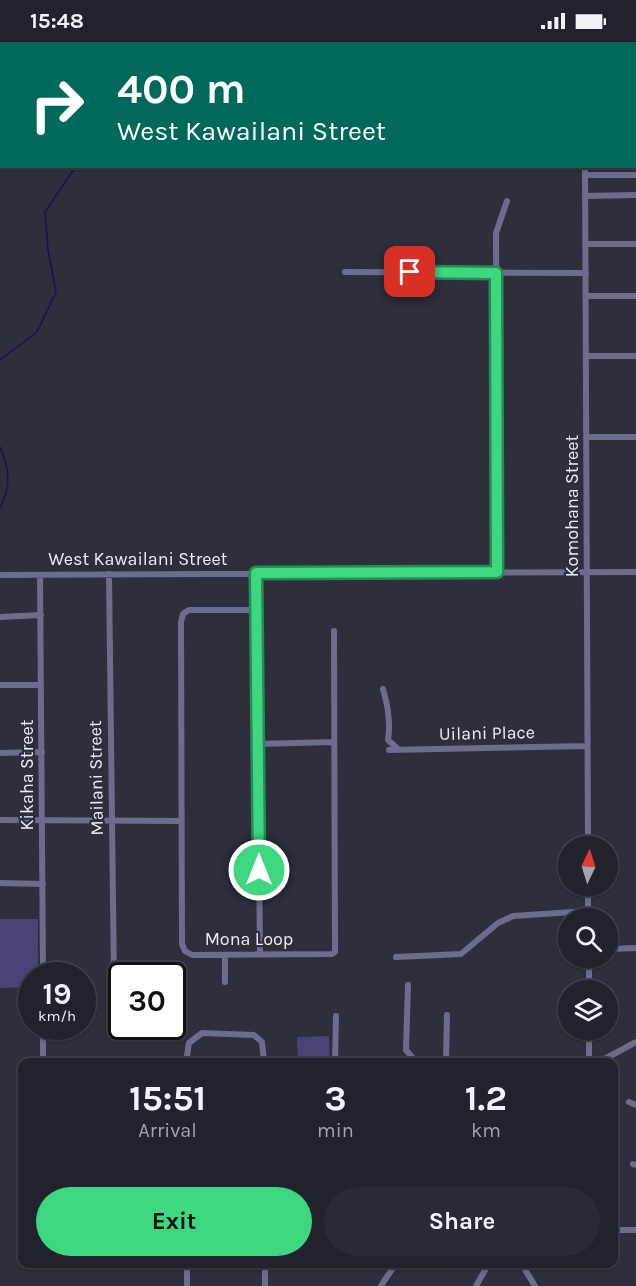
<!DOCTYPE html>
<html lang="en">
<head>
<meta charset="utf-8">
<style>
  :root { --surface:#22222d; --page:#2a2a35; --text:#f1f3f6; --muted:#a2a4aa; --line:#3f3f49; --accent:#3cd77e }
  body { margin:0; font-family:Karla,sans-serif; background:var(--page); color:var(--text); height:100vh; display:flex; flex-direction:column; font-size:22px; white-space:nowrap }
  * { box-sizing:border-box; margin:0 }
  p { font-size:20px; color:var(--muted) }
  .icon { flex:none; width:33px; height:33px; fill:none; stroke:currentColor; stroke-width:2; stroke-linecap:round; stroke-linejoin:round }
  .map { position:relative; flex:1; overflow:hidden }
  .sheet { position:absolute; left:18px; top:1016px; width:600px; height:210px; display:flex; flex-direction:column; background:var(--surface); border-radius:12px; box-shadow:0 2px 4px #0004,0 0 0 2px var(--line) }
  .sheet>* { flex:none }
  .guide { position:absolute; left:0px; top:0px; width:636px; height:126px; box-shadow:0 2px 4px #0004,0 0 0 2px var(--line); background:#00695c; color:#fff; overflow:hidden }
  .needle { width:39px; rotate:4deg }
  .fabs { position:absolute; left:558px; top:794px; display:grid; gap:12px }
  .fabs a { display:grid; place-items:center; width:60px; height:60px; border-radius:50%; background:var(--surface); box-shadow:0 2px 4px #0004,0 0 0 2px var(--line); font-size:30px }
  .speed { position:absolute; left:18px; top:920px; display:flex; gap:12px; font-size:30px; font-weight:700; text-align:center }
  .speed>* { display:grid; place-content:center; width:78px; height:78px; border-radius:50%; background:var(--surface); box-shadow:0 2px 4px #0004,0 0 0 2px var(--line); line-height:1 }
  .speed small { font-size:15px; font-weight:400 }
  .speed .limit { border:3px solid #111; border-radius:9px; background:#fff; color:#111 }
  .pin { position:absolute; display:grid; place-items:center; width:51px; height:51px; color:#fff; margin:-26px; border-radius:12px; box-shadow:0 3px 9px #0006 }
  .me { position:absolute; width:66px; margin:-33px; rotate:0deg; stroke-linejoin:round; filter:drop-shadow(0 0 4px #0008) }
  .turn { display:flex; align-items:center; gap:21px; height:126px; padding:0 18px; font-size:27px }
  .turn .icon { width:78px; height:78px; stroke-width:2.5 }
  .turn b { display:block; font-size:42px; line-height:51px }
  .eta { display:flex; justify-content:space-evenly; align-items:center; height:102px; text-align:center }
  .eta b { font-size:36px; font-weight:700; line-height:42px }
  .action { display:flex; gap:12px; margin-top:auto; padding:12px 18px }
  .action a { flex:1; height:69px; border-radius:36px; background:var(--accent); color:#111; font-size:24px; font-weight:700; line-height:69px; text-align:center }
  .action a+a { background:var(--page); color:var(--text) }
  .status { display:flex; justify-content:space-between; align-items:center; height:42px; padding:0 30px; background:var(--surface); direction:ltr }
  .status svg { height:16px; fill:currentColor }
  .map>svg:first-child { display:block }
  .green { fill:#464375 }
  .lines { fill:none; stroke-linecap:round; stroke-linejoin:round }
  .stream { stroke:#1f1052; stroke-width:1.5 }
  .minor { stroke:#6c6c8d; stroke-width:6 }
  .route-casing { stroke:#278c52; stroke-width:15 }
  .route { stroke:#3cd77e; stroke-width:10 }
  .labels { text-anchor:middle; stroke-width:4.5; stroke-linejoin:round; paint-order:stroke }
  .street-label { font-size:18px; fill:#eaebf4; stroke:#2e2e3c }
</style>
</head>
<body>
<div class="status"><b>15:48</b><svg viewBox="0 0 49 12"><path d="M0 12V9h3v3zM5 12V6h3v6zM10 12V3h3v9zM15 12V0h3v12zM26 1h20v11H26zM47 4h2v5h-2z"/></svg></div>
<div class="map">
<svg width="636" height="1244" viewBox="0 0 636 1244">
  <rect width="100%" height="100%" fill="#2e2e3c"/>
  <path class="green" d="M0,877H38V933H32L31,945L0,946Z
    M329,994L330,1020H294L298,1018L297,995Z"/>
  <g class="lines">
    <path class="stream" d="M159,2L160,0
      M0,318L37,290L56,250L48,208L45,170L76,124
      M0,405C10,427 11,444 0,466"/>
    <path class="minor" d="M422,0V2
      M584,0V2
      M204,2V0
      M585,124L588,804
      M585,133H636
      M585,154L636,153
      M586,202H636
      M345,230L586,231
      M586,254H636
      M586,314H636
      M586,395H636
      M497,530L496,191L507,159
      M256,531L260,912
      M109,532L114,939
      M0,533L636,530
      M40,533L43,933
      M256,568H189L183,572L181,580L182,902L185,909L192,913L332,912L335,910L334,589
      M0,575L41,573
      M0,643H41
      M383,647C388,664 391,680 388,698L398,707
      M257,702L334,700
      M389,708L587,704
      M0,711L42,710
      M0,778L181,779
      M0,841L43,842
      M588,843V876
      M608,907L636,906
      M225,913V940
      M396,915L461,912L498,881L513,874L588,869
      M408,943L406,1008L416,1020
      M589,948V915
      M43,984V1016
      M186,1020L189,1001L202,991L254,993L262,1000L264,1020
      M335,1020L336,974
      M446,1020L447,973
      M589,1020V987
      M599,1020L636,1000
      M629,1060L636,1063
      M633,1122L636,1123
      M614,1188H636
      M187,1221V1244
      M265,1221V1244
      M521,1221L535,1244
      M381,1244L396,1221
      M476,1244L489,1221"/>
  </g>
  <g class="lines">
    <g class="route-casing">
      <path id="route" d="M259,828L256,531L497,530L496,231L410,230"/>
    </g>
    <use href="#route" class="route"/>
  </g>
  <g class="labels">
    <g class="street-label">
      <text transform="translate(572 464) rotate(-90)" y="6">Komohana Street</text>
      <text x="138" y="523">West Kawailani Street</text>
      <text transform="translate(487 691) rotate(-1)" y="6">Uilani Place</text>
      <text transform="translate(27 733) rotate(-90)" y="6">Kikaha Street</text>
      <text transform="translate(96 736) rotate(-91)" y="6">Mailani Street</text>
      <text x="249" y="903">Mona Loop</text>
    </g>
  </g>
</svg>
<div class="fabs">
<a><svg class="needle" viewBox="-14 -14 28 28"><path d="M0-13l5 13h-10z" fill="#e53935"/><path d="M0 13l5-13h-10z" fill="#a2a4aa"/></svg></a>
<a><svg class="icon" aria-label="search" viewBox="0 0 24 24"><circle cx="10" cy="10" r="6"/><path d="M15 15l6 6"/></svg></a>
<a><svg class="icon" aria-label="layers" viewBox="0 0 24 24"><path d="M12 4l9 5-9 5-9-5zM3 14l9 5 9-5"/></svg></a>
</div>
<div class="speed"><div>19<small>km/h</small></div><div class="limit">30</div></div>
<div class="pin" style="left:410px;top:230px;background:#d93025"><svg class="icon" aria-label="arrive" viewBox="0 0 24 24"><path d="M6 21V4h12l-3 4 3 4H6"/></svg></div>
<svg class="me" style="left:259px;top:828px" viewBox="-20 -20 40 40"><circle r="17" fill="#3cd77e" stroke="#fff" stroke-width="3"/><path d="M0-11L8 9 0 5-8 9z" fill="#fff"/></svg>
<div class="guide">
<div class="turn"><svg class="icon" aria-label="right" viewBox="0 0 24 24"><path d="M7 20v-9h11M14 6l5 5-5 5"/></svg><div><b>400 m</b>West Kawailani Street</div></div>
</div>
<section class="sheet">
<div class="eta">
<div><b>15:51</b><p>Arrival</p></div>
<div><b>3</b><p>min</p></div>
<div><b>1.2</b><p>km</p></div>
</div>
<div class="action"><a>Exit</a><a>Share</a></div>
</section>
</div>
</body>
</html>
